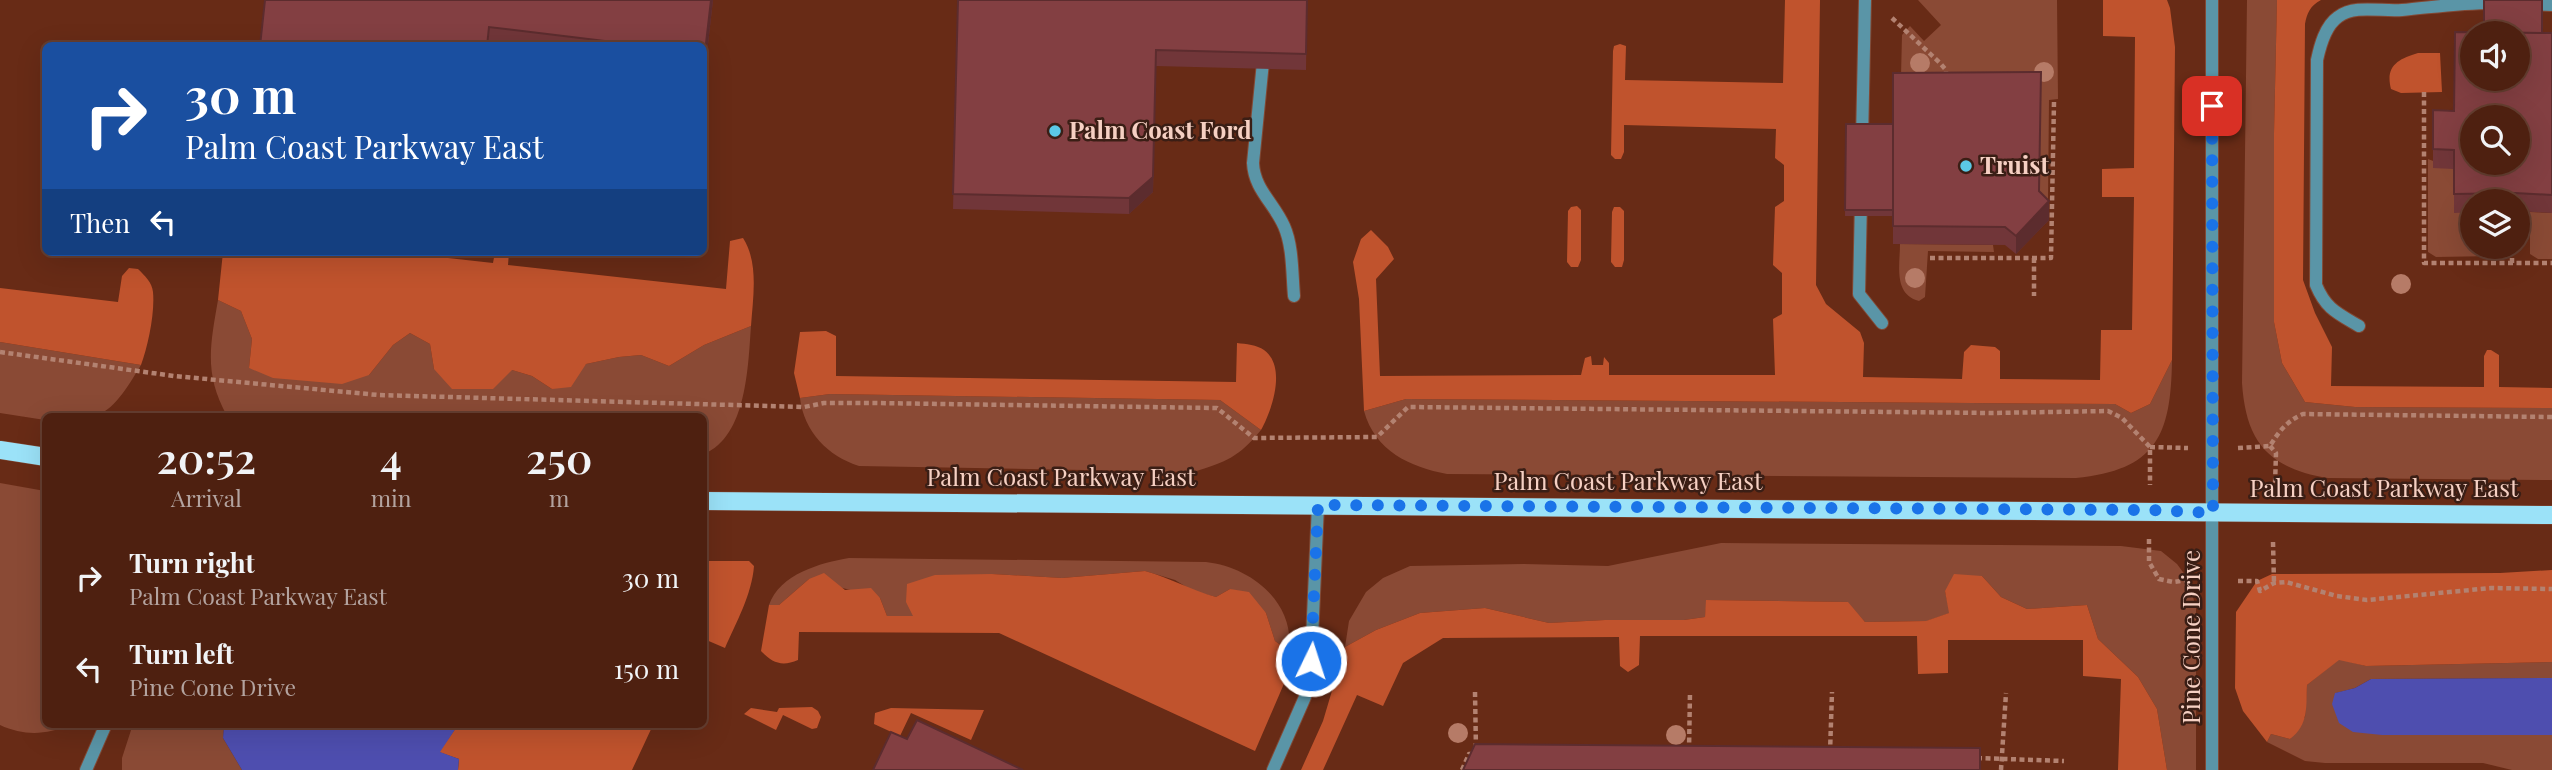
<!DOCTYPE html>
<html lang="en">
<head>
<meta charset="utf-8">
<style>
  :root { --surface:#4e2010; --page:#582d1e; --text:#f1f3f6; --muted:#b3a39f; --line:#653e30 }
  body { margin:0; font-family:"Playfair Display",serif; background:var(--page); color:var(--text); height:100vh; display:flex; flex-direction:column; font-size:26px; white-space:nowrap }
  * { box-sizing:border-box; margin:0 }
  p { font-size:23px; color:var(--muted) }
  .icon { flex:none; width:38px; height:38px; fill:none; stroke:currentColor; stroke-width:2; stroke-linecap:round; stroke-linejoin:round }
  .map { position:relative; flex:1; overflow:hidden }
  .details { position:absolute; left:42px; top:413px; width:665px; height:315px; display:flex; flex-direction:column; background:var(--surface); border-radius:10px; box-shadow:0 7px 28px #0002,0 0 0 2px var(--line) }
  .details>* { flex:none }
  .guide { position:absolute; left:42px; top:42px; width:665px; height:214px; border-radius:10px; box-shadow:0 7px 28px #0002,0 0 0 2px var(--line); background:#1a4fa0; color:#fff; overflow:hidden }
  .controls { position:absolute; left:2460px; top:21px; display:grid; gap:14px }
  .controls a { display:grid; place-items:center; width:70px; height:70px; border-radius:50%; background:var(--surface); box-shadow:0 7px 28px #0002,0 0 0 2px var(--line); font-size:35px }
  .pin { position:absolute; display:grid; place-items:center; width:60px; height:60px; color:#fff; margin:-30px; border-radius:14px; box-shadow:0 4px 10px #0006 }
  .me { position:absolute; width:77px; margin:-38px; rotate:4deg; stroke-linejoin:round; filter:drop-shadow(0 0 5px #0008) }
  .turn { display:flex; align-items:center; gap:24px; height:147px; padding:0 28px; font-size:32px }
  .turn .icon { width:91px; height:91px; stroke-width:2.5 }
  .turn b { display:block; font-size:49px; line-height:60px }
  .then { display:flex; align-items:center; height:66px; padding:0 28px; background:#0003; gap:14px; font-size:26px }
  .eta { display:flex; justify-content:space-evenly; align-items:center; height:119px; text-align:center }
  .eta b { font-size:42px; font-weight:600; line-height:49px }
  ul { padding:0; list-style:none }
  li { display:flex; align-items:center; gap:21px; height:91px; padding:0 28px }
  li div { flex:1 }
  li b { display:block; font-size:26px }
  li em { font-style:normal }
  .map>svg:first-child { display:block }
  .green { fill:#8a4a35 }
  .forest { fill:#c0532d }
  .water { fill:#4e4eaf }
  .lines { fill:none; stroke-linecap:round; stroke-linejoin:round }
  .minor-casing { stroke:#824935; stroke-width:14 }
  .major-casing { stroke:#824935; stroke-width:19 }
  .path { stroke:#b38271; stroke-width:4.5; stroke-dasharray:5 3.5; stroke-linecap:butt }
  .minor { stroke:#5a95a7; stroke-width:12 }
  .major { stroke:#9be2f8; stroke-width:18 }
  .tree { fill:#b67b67 }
  .wall { fill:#713639 }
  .shaded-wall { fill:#5c2c2e }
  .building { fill:#833f42; stroke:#5c2c2e; stroke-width:2; fill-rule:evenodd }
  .route { stroke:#1a73e8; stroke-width:12; stroke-dasharray:0 21.6 }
  .poi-dot { fill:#5bc8e6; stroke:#3a1e15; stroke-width:2.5 }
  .labels { text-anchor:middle; stroke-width:5; stroke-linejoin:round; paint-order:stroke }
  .poi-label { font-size:24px; font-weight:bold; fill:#f6d0c3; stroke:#3a1e15; text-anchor:start }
  .street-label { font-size:24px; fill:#f6d0c3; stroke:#3a1e15 }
</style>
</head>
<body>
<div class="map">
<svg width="2552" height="770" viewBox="0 0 2552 770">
  <rect width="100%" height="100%" fill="#682b16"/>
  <path class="green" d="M1918,0H2057L2058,99L2049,100L2048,200L2039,201L1901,76L1902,35L1910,26L1924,41L1941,25Z
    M2247,0H2277L2274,133V322L2282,363L2305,402L2355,407L2552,408V480L2328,478C2268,468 2246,442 2242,383Z
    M2428,159L2454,169L2473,212V247H2495V256L2436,257L2428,252Z
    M2530,212L2552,213V259H2538L2530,254Z
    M1900,244L1993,245L1994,252L1928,251L1925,297L1919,301C1893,294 1900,265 1900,244Z
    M218,300L241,311L252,339L249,368L369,375L393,345L410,333L430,344L434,369L512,370L532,376L552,389L586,364L619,357L641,355L669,366L704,345L751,326C748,366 747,436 704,454V416H227C204,374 210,346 218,300Z
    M0,342L141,365C131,381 116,409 97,415C82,420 61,416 46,416L45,420L0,413Z
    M2172,360C2171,436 2156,470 2076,478L1447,474C1410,467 1375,451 1364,411L1406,399L2115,404L2131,413L2150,404Z
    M830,394L1220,400L1261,430C1239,457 1226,462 1193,472L859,466C828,456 804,432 800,398Z
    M0,483L45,491L46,724L70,725C46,735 24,736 0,725Z
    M1721,543L2121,546L2161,551L2177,564L2188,579L2196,608V770H2167L2157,709L2138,677L2098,639L2087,605L2027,609L2001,597L1982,576L1945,591L1950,613L1927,621L1865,622L1847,602L1707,600L1705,617L1684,620H1605L1549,623L1485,608L1420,613L1376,630L1345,647L1349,621L1366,592L1383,578L1410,566L1523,564L1608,566Z
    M849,558L1206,562C1251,567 1295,602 1289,651L1275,641L1266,613L1230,589L1216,597L1193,591L1175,580L1145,571L1062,578L992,574L913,616H887L880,598L809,579L779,605H769C780,574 820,563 849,558Z
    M2339,659L2366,666L2552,662V678L2371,679L2355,688L2336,693L2382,735H2552V770H2512L2483,763H2325L2305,761L2267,742L2271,734L2290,739L2305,717L2307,685Z
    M133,724L224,725L223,738L242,770H122V758Z"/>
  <path class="forest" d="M1785,0H1820L1816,285L1826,304L1860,332L1864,343L1863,377L1962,379L1964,352L1971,345L1995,347L2000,351V379L2100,380L2101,330H2132L2134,197H2102V169L2134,168L2135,37L2103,36V0H2167L2170,8L2175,47L2172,360L2150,404L2131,413L2115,404L1406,399L1364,411L1359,299L1353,262L1361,239L1371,230L1388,247L1394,259L1376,279L1380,376L1581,375L1585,358L1591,356L1592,365H1603L1604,357L1609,363V375H1775L1773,319L1782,314V273L1773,265L1775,207L1784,201V165L1775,158L1776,129L1624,125V152L1621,159H1615L1611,155L1613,51L1614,46L1620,44L1626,46L1625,80L1783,83Z
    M2277,0H2321C2310,6 2307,13 2305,24L2303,280L2315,313L2332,347L2331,386L2484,387V356L2487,350H2491L2499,355V387L2552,388V408L2355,407L2305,402L2282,363L2274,322V133Z
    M2418,53H2440L2442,92L2401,93L2391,89C2385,66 2398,59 2418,53Z
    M1577,206L1581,210V260L1578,267H1571L1567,262L1568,211L1571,207Z
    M1614,207H1620L1624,211V260L1622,267H1615L1611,262L1612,212Z
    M743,238C759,263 753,297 751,326L704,345L669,366L641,355L619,357L586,364L571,387L552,389L532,376L512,370L493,389H452L434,369L430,344L410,333L393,345L369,375L342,384L273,378L249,368L252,339L241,311L218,300L223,252H394L493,263L495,252H509L508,265L726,289L730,241Z
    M129,268L138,269C145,276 152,282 153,292C155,313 148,346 141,365L0,342V288L118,302L122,276Z
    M826,331L836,336V376L1236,382L1237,343C1246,344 1257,345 1264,350C1287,367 1272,410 1261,430L1220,400L830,394L800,398L794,373L800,332Z
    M704,561H749L754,566C752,594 736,623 725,648L704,639Z
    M2552,570V662L2366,666L2339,660L2307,685C2306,706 2309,725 2290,739L2271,734L2267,742L2243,711L2235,688L2236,612L2257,581L2272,574L2500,573Z
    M1145,571C1170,578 1191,590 1216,597L1230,589L1249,592L1266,613L1275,641L1289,651L1286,679L1255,751L999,633L799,632L798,660C782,667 772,663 761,651L769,605H779L809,579L824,573L845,590L871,588L880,598L887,616H913L906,602L907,584L935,575L992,574L1062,578Z
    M1954,574L1982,576L2001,597L2027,609L2087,605L2098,639L2138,677L2157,709L2167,770H2118L2121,679L2083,676V640H1948V673L1918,674L1917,636H1640L1639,665L1628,672L1620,666L1619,637L1443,638L1403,663L1383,706L1357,695L1323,770H1301L1323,721L1345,647L1376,630L1420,613L1485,608L1549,623L1605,620H1684L1705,617L1706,600L1848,602L1865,622L1926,621L1949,613L1945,591Z
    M812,707L818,711L821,717L817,728L812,729L783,715L776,730L744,714L751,708L777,712L779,708Z
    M891,708L984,710L971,740L911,713L900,736L874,724L875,713Z
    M458,725H653L632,770H458L459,759L439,752Z"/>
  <path class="water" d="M2552,678V735H2382L2353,732L2339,723L2332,704L2335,693L2355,688L2371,679Z
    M224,725H458L440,752L459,759L458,770H242L223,738Z"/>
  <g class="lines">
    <g class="minor-casing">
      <path id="minor" d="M2212,0V770
        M2528,4L2552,5
        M1264,52L1253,163C1254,189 1274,203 1284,226C1293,246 1292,274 1294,296
        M1862,140L1865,0
        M1861,200L1859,294L1882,323
        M2359,326C2337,313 2326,309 2316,285L2317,60C2320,46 2325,26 2338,17C2355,4 2382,12 2402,10C2435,7 2466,2 2500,3
        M86,770L106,724
        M1273,770L1305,697L1311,661L1318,505"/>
    </g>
    <g class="major-casing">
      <path id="major" d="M0,450L46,457
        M704,501L2552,515"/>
    </g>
    <path class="path" d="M1892,18L1940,63L1946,70V77
      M2424,92V263H2552
      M1930,258H2051L2054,102
      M2034,258V296
      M2512,263V247
      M0,352L174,376L378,395L804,407L824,403H877L1217,408L1254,438L1377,437L1408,407L1992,413L2108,411L2122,418L2150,447V485
      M2270,446L2276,453L2275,485
      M2150,447L2188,448
      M2238,448L2270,446C2279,431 2287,421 2303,414L2552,417
      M2149,539V562L2159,579L2173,582L2187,580
      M2273,542L2274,583
      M2238,581H2257L2260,591L2274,583L2286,582L2337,596L2367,600L2491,588L2552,589
      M1475,692L1476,750
      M1689,751L1690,692
      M1830,753L1832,692
      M1977,758L2064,761
      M1462,770L1469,754H1475
      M2001,770L2006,693"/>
    <use href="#minor" class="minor"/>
    <use href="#major" class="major"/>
  </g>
  <g class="tree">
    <circle cx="1920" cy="63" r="10"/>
    <circle cx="2044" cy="72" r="10"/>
    <circle cx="1915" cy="278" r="10"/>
    <circle cx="2401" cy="284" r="10"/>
    <circle cx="1458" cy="733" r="10"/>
    <circle cx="1676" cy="735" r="10"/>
  </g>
  <path class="wall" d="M713,0L705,71H704V46H260Z
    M958,0H1307L1306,70L1156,66L1153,192L1129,214L953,209Z
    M2484,32L2552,33V213L2518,211V201H2473V212L2454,213V169L2433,168V110L2454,111Z
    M1846,124L2039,192L2049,220L2016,254L2005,245L1893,244V216H1845Z"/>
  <path class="shaded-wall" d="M711,0H713L705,71V52Z
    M1156,50L1153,192L1129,214V198Z
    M2049,201V220L2016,254V236Z"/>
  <path class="building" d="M265,0H711L705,52H704V46H646L489,27L487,46H260Z
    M958,0H1307L1306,54L1156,50L1153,177L1129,198L953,194Z
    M2484,0H2542V33L2484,32Z
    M2455,32L2552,33V195L2515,193L2454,194V150L2433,149V110L2454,111ZM2473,33H2518V79H2473ZM2473,117H2518V163H2473Z
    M2041,72L2039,191L2049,201L2016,236L2005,227L1893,226V73Z
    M1846,124H1893V210H1845Z
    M917,720L1023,770H873L891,732L907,739Z
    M1475,744L1980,748V770H1463Z"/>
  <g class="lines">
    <path class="route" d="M1311,661L1318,505L2149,510L2213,513L2212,106"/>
  </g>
  <g class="poi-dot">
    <circle cx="1055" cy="131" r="7"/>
    <circle cx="1966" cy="166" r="7"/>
  </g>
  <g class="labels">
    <g class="poi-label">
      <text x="1069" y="139">Palm Coast Ford</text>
      <text x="1980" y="174">Truist</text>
    </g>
    <g class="street-label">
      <text x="1061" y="486">Palm Coast Parkway East</text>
      <text x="1628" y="490">Palm Coast Parkway East</text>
      <text x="2384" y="497">Palm Coast Parkway East</text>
      <text transform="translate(2192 637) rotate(-90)" y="8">Pine Cone Drive</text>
    </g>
  </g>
</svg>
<div class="controls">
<a><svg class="icon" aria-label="sound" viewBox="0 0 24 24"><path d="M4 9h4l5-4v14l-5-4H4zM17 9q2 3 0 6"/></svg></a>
<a><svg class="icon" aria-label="search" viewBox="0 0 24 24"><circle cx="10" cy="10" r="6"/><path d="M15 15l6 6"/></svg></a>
<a><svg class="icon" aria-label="layers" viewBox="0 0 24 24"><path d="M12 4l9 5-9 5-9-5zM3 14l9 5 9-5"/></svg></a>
</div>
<div class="pin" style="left:2212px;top:106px;background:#d93025"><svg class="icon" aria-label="arrive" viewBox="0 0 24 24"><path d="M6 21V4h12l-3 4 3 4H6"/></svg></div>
<svg class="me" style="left:1311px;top:661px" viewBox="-20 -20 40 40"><circle r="17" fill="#1a73e8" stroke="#fff" stroke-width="3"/><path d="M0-11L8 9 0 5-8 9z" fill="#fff"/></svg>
<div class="guide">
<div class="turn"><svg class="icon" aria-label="right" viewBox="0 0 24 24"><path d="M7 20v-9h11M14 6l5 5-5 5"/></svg><div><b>30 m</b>Palm Coast Parkway East</div></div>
<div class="then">Then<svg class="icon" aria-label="left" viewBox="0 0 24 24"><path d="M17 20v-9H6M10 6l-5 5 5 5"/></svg></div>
</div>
<section class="details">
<div class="eta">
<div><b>20:52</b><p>Arrival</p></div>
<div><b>4</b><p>min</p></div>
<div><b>250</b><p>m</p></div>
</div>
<ul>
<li><svg class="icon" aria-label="right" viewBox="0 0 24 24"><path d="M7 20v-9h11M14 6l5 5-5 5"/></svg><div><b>Turn right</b><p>Palm Coast Parkway East</p></div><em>30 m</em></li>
<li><svg class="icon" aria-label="left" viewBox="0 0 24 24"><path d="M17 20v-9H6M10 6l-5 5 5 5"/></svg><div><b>Turn left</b><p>Pine Cone Drive</p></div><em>150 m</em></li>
</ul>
</section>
</div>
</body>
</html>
